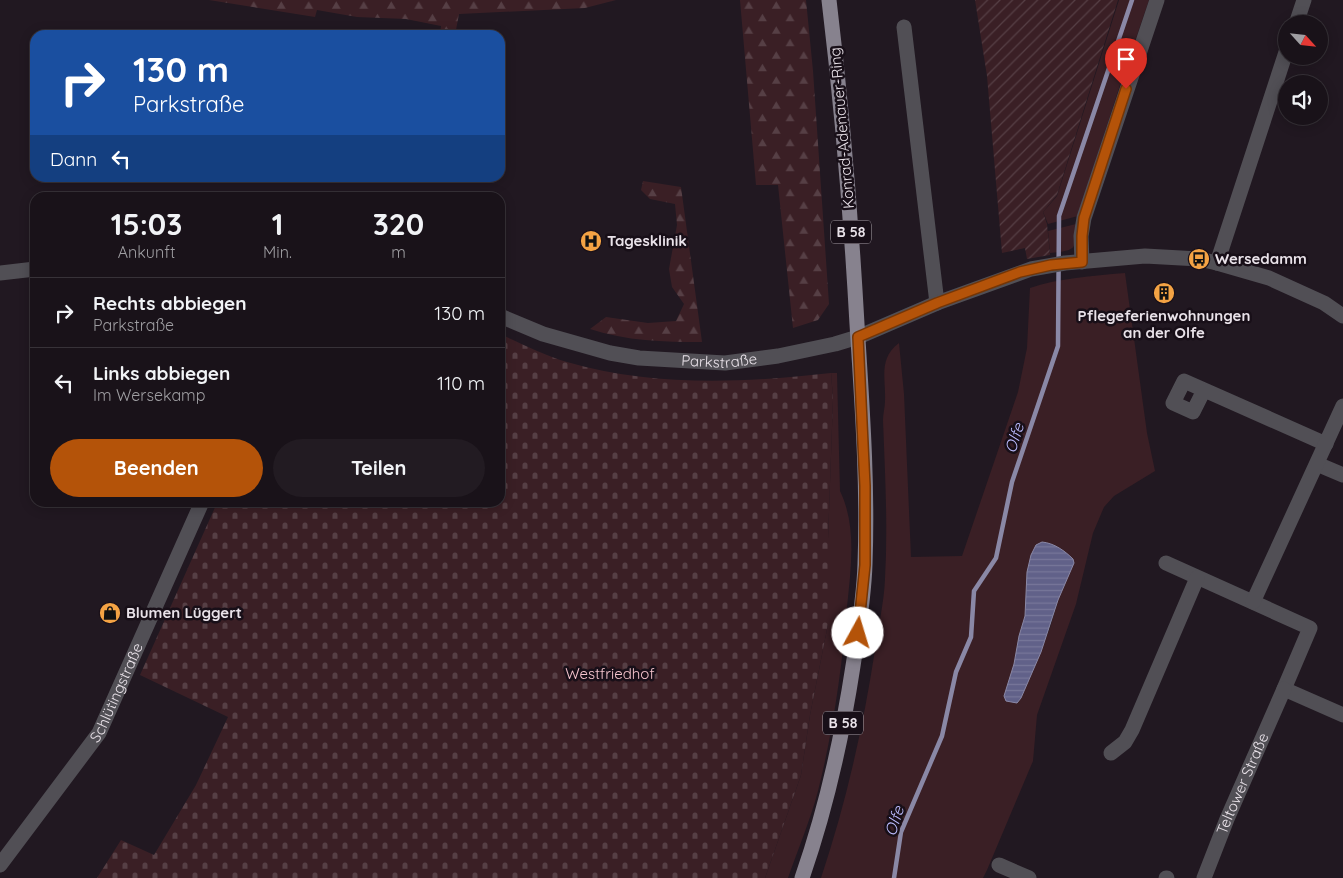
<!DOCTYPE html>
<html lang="de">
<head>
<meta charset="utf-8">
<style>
  :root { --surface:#191219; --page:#221b22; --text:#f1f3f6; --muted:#9f9ea2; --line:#373238; --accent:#b45309 }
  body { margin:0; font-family:Quicksand,sans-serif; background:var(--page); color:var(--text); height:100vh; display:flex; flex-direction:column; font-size:19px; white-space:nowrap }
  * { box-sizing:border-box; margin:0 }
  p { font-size:16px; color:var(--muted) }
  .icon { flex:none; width:28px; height:28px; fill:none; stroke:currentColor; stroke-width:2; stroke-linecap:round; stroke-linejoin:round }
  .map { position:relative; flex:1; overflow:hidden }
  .side { position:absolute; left:30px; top:192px; width:475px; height:315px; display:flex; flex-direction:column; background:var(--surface); border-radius:15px; box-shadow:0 2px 12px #0003,0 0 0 1px var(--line) }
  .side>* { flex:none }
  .top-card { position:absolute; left:30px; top:30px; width:475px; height:152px; border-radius:15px; box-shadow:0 2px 12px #0003,0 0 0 1px var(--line); background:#1a4fa0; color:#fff; overflow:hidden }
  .needle { width:32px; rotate:117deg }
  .tools { position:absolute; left:1278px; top:15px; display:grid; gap:10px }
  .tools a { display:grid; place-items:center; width:50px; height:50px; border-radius:50%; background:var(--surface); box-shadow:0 2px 12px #0003,0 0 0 1px var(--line); font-size:25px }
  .pin { position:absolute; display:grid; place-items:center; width:42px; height:42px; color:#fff; margin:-51px -21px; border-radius:50% 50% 50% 0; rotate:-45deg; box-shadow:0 0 5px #0007 }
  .pin .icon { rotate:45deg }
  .me { position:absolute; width:55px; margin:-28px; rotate:6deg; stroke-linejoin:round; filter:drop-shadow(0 0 4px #0008) }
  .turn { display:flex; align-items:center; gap:18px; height:105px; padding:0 20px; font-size:22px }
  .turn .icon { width:65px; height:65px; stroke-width:2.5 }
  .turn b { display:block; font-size:35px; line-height:42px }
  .then { display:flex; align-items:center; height:48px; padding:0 20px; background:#0003; gap:10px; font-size:19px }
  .eta { display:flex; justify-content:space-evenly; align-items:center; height:85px; text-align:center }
  .eta b { font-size:30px; font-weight:700; line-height:35px }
  .action { display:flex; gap:10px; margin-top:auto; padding:10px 20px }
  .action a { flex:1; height:58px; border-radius:30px; background:var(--accent); color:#fff; font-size:20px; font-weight:700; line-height:58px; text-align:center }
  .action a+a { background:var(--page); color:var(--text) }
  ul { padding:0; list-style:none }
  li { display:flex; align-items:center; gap:15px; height:70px; padding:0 20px; border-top:1px solid var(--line) }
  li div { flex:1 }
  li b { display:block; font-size:19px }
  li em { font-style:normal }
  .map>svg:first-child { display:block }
  .green { fill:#3a1f25; fill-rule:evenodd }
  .forest { fill:url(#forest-firs) }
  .cemetery { fill:url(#cemetery-stones) }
  .garden { fill:url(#garden-furrows) }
  .water { fill:url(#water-rules); stroke:#8a88a6 }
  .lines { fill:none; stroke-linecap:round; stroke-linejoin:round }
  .stream { stroke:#8a88a6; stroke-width:4.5 }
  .minor { stroke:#514f55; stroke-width:15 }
  .tertiary { stroke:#514f55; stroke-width:15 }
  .primary { stroke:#87828e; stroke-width:15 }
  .route-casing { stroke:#753606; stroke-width:12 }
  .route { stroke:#b45309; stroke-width:9 }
  .labels { text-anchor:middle; stroke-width:5; stroke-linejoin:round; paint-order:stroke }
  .shield { fill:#180f18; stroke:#aaa3aa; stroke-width:1 }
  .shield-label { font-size:14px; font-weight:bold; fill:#e9e2e9 }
  .street-label { font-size:15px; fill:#e9e2e9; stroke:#180f18 }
  .poi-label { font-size:15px; font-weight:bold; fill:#e9e2e9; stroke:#180f18; text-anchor:start }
  .park-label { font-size:15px; fill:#f6c5ce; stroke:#180f18 }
  .water-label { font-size:16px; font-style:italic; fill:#bcbcff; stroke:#180f18 }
</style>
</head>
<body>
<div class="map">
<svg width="1343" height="878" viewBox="0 0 1343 878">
  <defs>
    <pattern id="forest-firs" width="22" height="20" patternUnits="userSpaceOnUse" patternTransform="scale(1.25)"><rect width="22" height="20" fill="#3a1f25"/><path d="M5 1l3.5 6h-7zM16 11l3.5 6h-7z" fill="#563f45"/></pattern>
    <pattern id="cemetery-stones" width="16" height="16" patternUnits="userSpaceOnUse" patternTransform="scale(1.25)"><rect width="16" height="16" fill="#3a1f25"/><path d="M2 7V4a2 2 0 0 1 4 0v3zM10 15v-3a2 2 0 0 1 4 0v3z" fill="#563f45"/></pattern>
    <pattern id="garden-furrows" width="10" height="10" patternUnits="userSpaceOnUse" patternTransform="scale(1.25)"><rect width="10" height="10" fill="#3a1f25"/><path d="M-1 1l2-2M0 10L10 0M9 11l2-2" fill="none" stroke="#563f45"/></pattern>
    <pattern id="water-rules" width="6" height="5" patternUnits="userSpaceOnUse" patternTransform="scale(1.25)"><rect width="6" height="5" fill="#616189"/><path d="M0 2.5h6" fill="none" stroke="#78779a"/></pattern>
  </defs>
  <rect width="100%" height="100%" fill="#211821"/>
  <path class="green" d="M1119,0H1149L1120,85L1078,216L1048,224L1043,212L1057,196Z
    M1076,224C1075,250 1078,250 1050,253L1048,231Z
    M1125,273L1147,433L1155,471L1114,496L1104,507L1093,533L1076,604L1037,715L1033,761L987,870L983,878H821C846,803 863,728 875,650C878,627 884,603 885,579C888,526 885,473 883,420C883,414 885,407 885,401C886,378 878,359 899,343L904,394L911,557L962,556L1018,392L1027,348L1030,288C1060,278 1091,276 1125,273ZM1027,572L1058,600L1050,628L1021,698L1014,664L1019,636L1025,616Z
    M831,373H837L840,491C857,526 851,568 847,607C842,669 833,731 818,791C810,821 798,849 788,878H765L801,775L810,715L828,624V539L833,399Z"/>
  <path class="forest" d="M209,0H616L585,8L459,14L455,35H440L441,26L406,19L357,17L317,10L315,17Z
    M740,0H806L813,71L829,304L818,320L793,328L778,185H756Z
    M643,181L681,187L702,342C664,342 626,341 590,329L606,317L648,323L676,321L684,304L672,287L669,269L677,225L675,204L650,199L641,190Z"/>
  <path class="cemetery" d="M500,334C522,344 544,355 567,362C652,387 744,383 831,373L833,399L828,539V624L810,715L801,775L765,878H97L121,840L154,855L196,785L228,717L140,675L217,503L500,502Z"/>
  <path class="garden" d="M975,0H1118L1057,195L1043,212L1047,224L1050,255L1027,259L1025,248L1002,253L987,76Z"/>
  <path class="water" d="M1042,542C1054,543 1065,551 1073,559L1074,563L1058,600L1041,652L1021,698L1017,703L1006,701L1004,696L1014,664L1019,636L1025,616L1027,572L1031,555L1036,545Z"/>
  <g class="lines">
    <path class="stream" d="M894,878L901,832L942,736L956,672L971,637L974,591L996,558L1012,482L1058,346L1059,216L1132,0"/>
    <g class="minor">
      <path d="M1296,24L1304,0"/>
      <path d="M904,27L937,303"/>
      <path d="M1082,262L1081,236L1084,218L1157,0"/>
      <path d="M1217,263L1286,52"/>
      <path d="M1204,390L1193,412L1173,403L1184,381L1326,444"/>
      <path d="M1317,464L1343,475"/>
      <path d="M1166,563L1310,628L1284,689L1343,715"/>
      <path d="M1253,602L1343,406"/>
      <path d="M1111,753L1125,742L1132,730L1197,578"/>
      <path id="s1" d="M0,865L99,733L202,502"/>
      <path d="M999,865L1029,878"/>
      <path d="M1166,878H1167"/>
      <path id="s2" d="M1204,878L1227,819L1284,689"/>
    </g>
    <g class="tertiary">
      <path d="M0,273L35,269"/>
      <path id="s3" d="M500,316L543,334L610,353L639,358L725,363L778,356L835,344L858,337L937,303L1031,269L1065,263L1145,256L1199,259L1217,263L1269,278L1324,303L1343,316"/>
    </g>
    <path class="primary" d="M802,878C826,809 842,738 853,666C858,633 864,598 865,564C868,484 862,404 857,324C851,216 842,108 829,0"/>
  </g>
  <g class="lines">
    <g class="route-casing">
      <path id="route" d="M858,633L865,565V486L858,337L937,303L1020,272L1051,265L1082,262V236L1084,218L1126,89"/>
    </g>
    <use href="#route" class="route"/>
  </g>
  <defs>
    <g id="hospital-disc" transform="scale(1.125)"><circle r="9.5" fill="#f4a344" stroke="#180f18"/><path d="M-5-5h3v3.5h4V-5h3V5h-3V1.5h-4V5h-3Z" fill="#111"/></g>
    <g id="bus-disc" transform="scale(1.125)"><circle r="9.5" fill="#f4a344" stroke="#180f18"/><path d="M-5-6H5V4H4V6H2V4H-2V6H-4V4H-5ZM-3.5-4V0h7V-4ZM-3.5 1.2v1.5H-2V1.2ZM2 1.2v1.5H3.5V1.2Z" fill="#111"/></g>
    <g id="building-disc" transform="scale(1.125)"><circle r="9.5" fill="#f4a344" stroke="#180f18"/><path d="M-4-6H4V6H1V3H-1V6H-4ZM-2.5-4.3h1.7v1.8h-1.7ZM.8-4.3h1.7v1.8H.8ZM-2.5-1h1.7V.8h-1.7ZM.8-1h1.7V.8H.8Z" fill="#111"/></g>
    <g id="shop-disc" transform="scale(1.125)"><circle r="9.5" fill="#f4a344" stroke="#180f18"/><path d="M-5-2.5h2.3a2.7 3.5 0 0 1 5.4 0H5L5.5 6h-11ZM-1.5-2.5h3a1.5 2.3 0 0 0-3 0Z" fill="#111"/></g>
  </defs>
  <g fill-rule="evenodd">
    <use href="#hospital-disc" x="591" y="241"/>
    <use href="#bus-disc" x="1199" y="259"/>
    <use href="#building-disc" x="1164" y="293"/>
    <use href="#shop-disc" x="110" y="613"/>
  </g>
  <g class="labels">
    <g class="shield">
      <rect x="831" y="220.5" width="40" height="23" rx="4"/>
      <rect x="823" y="711.5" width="40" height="23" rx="4"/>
    </g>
    <g class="shield-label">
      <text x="851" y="237">B 58</text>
      <text x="843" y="728">B 58</text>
    </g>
    <g class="street-label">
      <text transform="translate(842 128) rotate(-95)" y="5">Konrad-Adenauer-Ring</text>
      <text dy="5" stroke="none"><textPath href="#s3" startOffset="226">Parkstraße</textPath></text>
      <text dy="5" stroke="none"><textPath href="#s1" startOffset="209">Schlütingstraße</textPath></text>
      <text dy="5" stroke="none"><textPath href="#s2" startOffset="102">Teltower Straße</textPath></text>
    </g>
    <g class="poi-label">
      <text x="607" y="246">Tagesklinik</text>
      <text x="1215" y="264">Wersedamm</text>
      <text x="1164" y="321" text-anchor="middle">Pflegeferienwohnungen<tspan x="1164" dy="17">an der Olfe</tspan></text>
      <text x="126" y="618">Blumen Lüggert</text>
    </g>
    <g class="park-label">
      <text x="610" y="679">Westfriedhof</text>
    </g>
    <g class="water-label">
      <text transform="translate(1014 438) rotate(-72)" y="6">Olfe</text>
      <text transform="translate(894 821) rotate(-72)" y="6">Olfe</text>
    </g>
  </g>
</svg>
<div class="tools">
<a><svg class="needle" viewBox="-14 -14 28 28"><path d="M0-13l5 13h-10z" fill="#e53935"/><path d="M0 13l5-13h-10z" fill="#9f9ea2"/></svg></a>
<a><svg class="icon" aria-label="sound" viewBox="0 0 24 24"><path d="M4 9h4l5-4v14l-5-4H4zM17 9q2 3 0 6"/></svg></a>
</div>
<div class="pin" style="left:1126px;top:89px;background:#d93025"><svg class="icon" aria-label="arrive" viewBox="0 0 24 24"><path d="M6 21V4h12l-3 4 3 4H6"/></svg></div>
<svg class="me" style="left:858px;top:633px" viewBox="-20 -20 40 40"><circle r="19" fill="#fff"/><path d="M0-13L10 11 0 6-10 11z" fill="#b45309"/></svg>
<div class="top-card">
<div class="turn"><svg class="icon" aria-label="right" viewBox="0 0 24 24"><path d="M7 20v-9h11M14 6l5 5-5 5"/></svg><div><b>130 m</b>Parkstraße</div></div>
<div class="then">Dann<svg class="icon" aria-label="left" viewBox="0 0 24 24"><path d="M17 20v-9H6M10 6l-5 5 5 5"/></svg></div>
</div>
<section class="side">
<div class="eta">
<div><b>15:03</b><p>Ankunft</p></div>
<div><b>1</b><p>Min.</p></div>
<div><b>320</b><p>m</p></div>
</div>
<ul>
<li><svg class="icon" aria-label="right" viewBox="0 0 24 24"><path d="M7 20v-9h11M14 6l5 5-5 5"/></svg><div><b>Rechts abbiegen</b><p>Parkstraße</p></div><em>130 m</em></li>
<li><svg class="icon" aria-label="left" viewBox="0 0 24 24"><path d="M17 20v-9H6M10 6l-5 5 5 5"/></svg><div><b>Links abbiegen</b><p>Im Wersekamp</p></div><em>110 m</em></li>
</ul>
<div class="action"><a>Beenden</a><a>Teilen</a></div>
</section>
</div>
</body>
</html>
